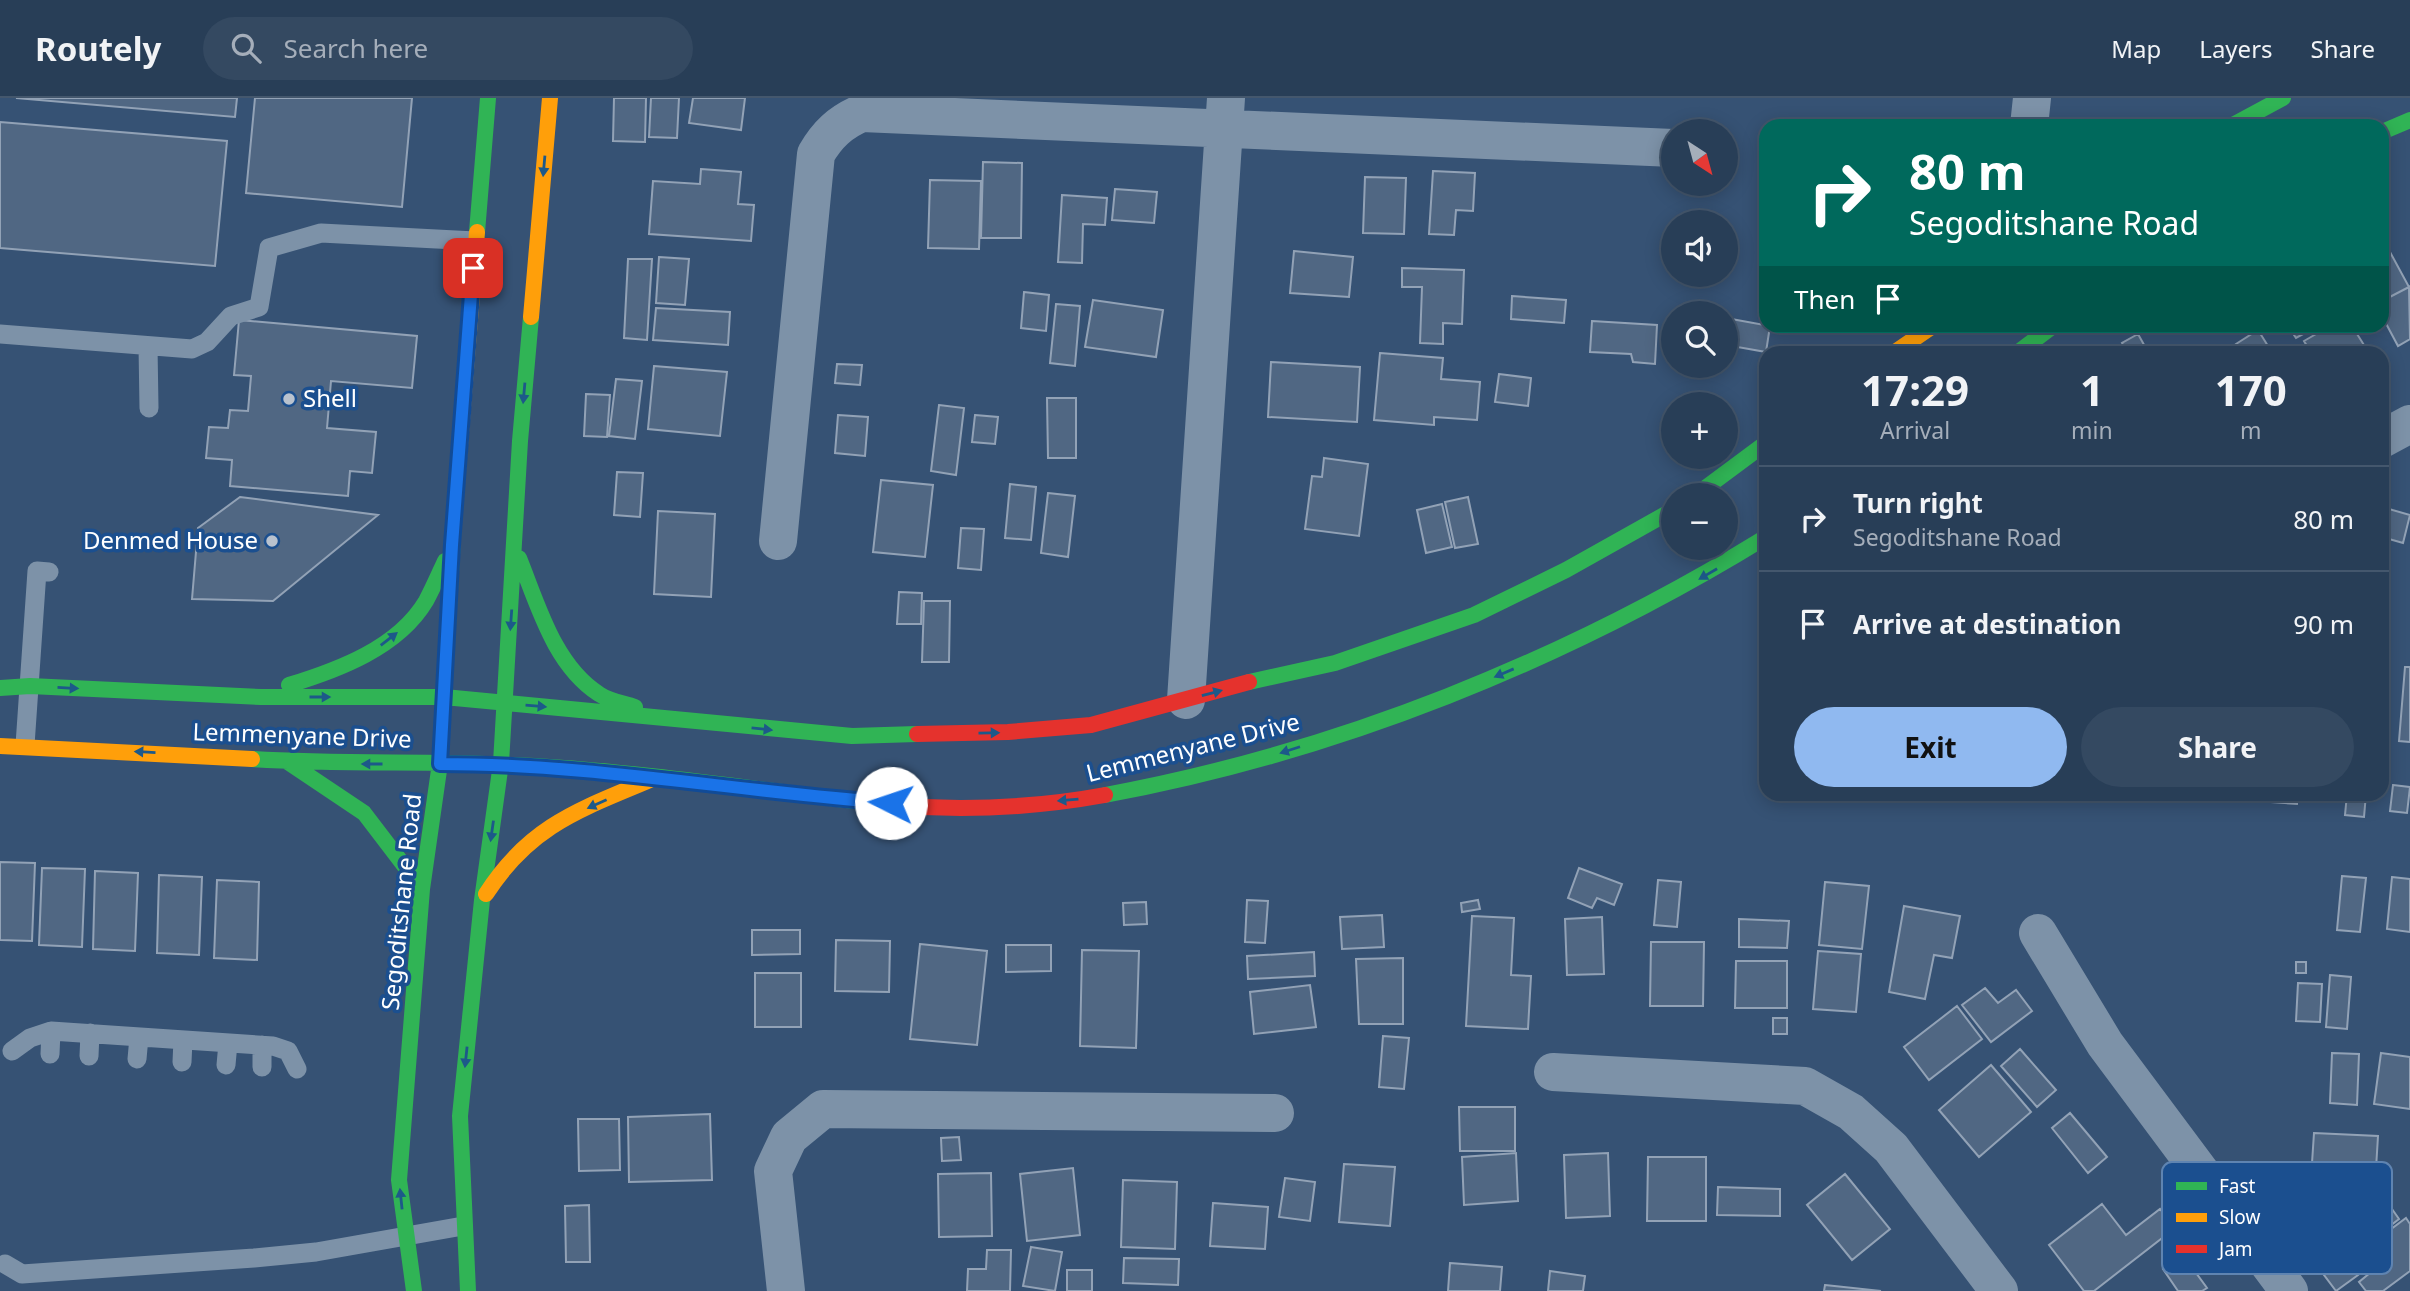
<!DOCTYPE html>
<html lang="en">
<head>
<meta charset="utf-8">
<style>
  :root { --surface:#283e57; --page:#344961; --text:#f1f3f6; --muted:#a5aeba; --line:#44576d; --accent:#90b9f0 }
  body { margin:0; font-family:"Noto Sans",sans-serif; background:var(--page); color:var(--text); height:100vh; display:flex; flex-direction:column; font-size:26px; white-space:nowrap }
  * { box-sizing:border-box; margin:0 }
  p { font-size:23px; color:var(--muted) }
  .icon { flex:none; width:38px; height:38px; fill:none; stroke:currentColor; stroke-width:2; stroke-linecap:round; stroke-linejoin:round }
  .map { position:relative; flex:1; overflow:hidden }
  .details { position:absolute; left:1759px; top:248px; width:630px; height:455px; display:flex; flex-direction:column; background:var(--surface); border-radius:21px; box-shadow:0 4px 18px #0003,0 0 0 2px var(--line) }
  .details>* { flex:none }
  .top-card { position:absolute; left:1759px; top:21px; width:630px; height:214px; border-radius:21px; box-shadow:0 4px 18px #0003,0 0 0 2px var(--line); background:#00695c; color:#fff; overflow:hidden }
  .needle { width:46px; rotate:144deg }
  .fabs { position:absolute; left:1661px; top:21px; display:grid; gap:14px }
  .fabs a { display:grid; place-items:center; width:77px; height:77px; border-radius:50%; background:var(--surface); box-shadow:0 4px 18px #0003,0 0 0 2px var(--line); font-size:35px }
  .pin { position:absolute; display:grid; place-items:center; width:60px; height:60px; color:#fff; margin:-30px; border-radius:14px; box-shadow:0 4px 10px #0006 }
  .me { position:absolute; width:77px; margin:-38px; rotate:274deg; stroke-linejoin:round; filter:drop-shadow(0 0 5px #0008) }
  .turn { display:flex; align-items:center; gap:24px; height:147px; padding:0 35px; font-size:32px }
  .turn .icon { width:91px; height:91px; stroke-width:2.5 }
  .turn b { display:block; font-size:49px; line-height:60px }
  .then { display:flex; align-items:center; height:66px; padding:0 35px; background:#0003; gap:14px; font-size:26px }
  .eta { display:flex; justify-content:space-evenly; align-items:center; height:119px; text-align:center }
  .eta b { font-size:42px; font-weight:700; line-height:49px }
  .cta { display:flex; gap:14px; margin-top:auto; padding:14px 35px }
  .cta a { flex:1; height:80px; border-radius:42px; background:var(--accent); color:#111; font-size:28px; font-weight:700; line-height:80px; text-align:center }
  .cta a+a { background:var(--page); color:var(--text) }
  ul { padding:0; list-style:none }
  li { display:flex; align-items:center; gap:21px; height:105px; padding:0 35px; border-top:2px solid var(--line) }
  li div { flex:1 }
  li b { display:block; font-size:26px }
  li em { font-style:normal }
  header { display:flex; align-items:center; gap:42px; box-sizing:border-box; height:98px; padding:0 35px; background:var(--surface); border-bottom:2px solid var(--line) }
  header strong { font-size:33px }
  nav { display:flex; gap:38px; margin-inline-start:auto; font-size:24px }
  .search { width:490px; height:63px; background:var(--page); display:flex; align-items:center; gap:18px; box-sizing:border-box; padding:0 24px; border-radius:38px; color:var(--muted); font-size:26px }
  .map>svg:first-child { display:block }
  .building { fill:#506783; stroke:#92a2b6; stroke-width:2 }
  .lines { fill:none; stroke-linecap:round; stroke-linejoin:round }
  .lane { stroke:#7d92a8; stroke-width:19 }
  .street { stroke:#7d92a8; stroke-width:38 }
  .fast { stroke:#30b455; stroke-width:16 }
  .slow { stroke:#ff9f0a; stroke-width:16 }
  .jam { stroke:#e5322d; stroke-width:16 }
  .oneway { fill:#1d5989 }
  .route-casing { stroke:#114b97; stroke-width:18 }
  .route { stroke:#1a73e8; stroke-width:12 }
  .poi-dot { fill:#b9c2ce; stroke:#1b4f8f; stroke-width:2.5 }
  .labels { text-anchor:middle; stroke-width:7; stroke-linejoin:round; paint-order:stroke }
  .poi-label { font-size:24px; fill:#fff; stroke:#1b4f8f; text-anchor:start }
  .street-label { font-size:24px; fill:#fff; stroke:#1b4f8f }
  .key { fill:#1b4f8f; stroke:#5f84b1; stroke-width:2 }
  .key-label { font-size:19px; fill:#fff }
</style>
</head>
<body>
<header>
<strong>Routely</strong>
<div class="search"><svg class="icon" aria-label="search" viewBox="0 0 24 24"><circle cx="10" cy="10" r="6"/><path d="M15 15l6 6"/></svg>Search here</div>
<nav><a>Map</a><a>Layers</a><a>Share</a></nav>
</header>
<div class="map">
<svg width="2410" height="1193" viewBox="0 0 2410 1193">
  <rect width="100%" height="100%" fill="#365274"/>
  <path class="building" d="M16,0H237L235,19Z
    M255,0H412L402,109L246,95Z
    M614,0H646L645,44L613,43Z
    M651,0H679L677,40L649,39Z
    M693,0H745L741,32L689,25Z
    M0,24L227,43L215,168L0,150Z
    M983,64L1022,65L1021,140H981Z
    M701,71L741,74L738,106L754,107L751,143L649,136L653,83L700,86Z
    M1433,73L1475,75L1473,113L1456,112L1454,137L1429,136Z
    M1365,79L1406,80L1404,136L1363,135Z
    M930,82L981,83L979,151L928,150Z
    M1115,91L1157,94L1154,125L1112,122Z
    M1062,97L1107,100L1105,127L1083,126L1082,165L1058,164Z
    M1294,153L1353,159L1349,199L1290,195Z
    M2390,154L2409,189L2382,203V159Z
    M659,159L689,161L685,207L656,205Z
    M628,161H652L647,242L624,240Z
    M1402,170L1464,172L1462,226L1443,225V246L1420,245L1422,189H1402Z
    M2409,189L2410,241L2398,248L2382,218V203Z
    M1024,194L1049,197L1046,233L1021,230Z
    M1512,198L1566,202L1564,225L1511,221Z
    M1093,202L1163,212L1156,259L1085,249Z
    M1056,206L1080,208L1075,268L1050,265Z
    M656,210L730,214L728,247L653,242Z
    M1726,220L1770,228L1766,254L1726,247Z
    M239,222L417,238L412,290L331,283L327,330L376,334L372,375L350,373L348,398L230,388L232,362L206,360L209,329L228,330L230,312L248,313L251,278L234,277Z
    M1592,223L1657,227L1655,266L1633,264L1631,256L1590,254Z
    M2288,228H2318L2296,240Z
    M2330,228H2352L2369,255L2312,256L2304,243Z
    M2258,232L2273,256H2242L2236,246Z
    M2138,236L2148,254L2128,256L2122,245Z
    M1380,255L1443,260L1441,281L1480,284L1477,322L1434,319V327L1374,322Z
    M1271,264L1360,269L1357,324L1268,319Z
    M837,266L862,267L860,287L835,285Z
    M654,268L727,274L720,338L648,331Z
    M1499,276L1531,280L1528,308L1495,304Z
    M616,281L642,283L635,341L609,338Z
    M586,296L610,297L607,339L584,338Z
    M1047,300H1076V360H1048Z
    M939,307L964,310L956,377L931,373Z
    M838,317L868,319L865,358L835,355Z
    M975,317L998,319L995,346L972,344Z
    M1324,360L1368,366L1359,438L1305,431L1312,378L1322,379Z
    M617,374L643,375L640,419L614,417Z
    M881,382L933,387L925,459L873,454Z
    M1010,386L1036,389L1031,442L1005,440Z
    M1048,395L1075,398L1068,459L1041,455Z
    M240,399L378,417L273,503L192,501L198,430Z
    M1468,399L1478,446L1455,450L1445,404Z
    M1442,406L1452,449L1426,455L1417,412Z
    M2382,409L2410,417L2403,445L2382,439Z
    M658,413L715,416L711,499L654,496Z
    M961,430L984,431L981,472L958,470Z
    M899,494L922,495L921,526H897Z
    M924,503H950L949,564H922Z
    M2405,569H2410V644L2399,643Z
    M2393,687L2410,689L2407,715L2390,713Z
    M2229,696H2298L2297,706L2229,701Z
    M2347,696H2366L2364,719L2345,717Z
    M0,764L35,765L32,843L0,842Z
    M42,770L85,771L82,849L39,847Z
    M1579,770L1622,786L1614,807L1597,800L1592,810L1568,800Z
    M95,773L138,775L135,853L93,851Z
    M159,777L202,779L199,857L157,855Z
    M2342,778L2366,780L2360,834L2337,832Z
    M2392,779L2410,781V834L2387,831Z
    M217,782L259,784L257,862L214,860Z
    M1658,782L1681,784L1677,829L1654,827Z
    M1825,784L1869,788L1862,851L1819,847Z
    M1247,802L1268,803L1265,845L1245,844Z
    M1478,802L1480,811L1462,814L1461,805Z
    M1146,804L1147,826L1124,827L1123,805Z
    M1904,808L1960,818L1952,860L1934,857L1925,901L1889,894Z
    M1382,817L1384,849L1342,851L1340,819Z
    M1472,818L1514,820L1511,877L1531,878L1528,931L1466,928Z
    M1602,819L1604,876L1567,877L1565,821Z
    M1739,821L1789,823L1787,850L1739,849Z
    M752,832H800V856L752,857Z
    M836,842L890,843L889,894L835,893Z
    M1651,844H1704L1703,908H1650Z
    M920,846L987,853L977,947L910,941Z
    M1006,847H1051V873L1006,874Z
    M1082,852L1139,853L1136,950L1080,948Z
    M1818,853L1861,856L1856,914L1813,911Z
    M1314,854L1315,878L1248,881L1247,858Z
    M1403,860V926H1359L1356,861Z
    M1736,863H1787V910H1735Z
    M2296,864H2306V875H2296Z
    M755,875H801V929H755Z
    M2330,877L2351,879L2347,931L2326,929Z
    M2298,885L2322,886L2320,924L2296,923Z
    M1310,887L1316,929L1254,936L1250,894Z
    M1985,890L1998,905L2016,892L2032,913L1991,944L1962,907Z
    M1957,908L1982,941L1929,982L1904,949Z
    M1773,920H1787V936H1773Z
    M1383,938L1409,940L1404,991L1379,989Z
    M2020,951L2056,992L2037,1009L2001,968Z
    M2332,955L2359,956L2357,1007L2330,1005Z
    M2381,955L2410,959V1011L2374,1006Z
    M1991,967L2031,1014L1979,1059L1939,1012Z
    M1459,1009H1515V1053H1460Z
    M2070,1015L2107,1059L2088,1075L2052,1030Z
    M710,1016L712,1082L629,1084L628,1019Z
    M578,1021H619L620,1072L579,1073Z
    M2314,1035L2378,1038L2375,1087L2357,1086L2356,1098L2310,1095Z
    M959,1039L961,1062L942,1063L941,1040Z
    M1516,1055L1518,1103L1464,1107L1462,1059Z
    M1608,1055L1610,1118L1566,1120L1564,1057Z
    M1648,1059H1706V1123H1647Z
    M1344,1066L1395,1069L1390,1128L1339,1124Z
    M1073,1070L1080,1137L1027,1143L1020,1076Z
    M991,1075L992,1138L939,1139L938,1076Z
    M1845,1076L1890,1131L1852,1162L1807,1107Z
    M1285,1080L1315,1084L1310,1123L1279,1119Z
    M1123,1082L1177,1084L1175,1151L1121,1149Z
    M1718,1089L1780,1091V1118L1717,1117Z
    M2385,1101L2399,1121L2364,1148L2349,1128Z
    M1213,1105L1268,1109L1265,1151L1210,1148Z
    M2102,1106L2126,1137L2160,1111L2175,1130L2094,1193H2084L2049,1147Z
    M589,1107L590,1164H566L565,1108Z
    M2406,1120L2410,1126V1173L2383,1193H2366L2359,1184L2376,1170L2363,1152Z
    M2322,1129L2358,1177L2336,1193L2300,1145Z
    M1031,1149L1062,1154L1055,1193L1023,1188Z
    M987,1152H1011L1010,1193H967L968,1171H986Z
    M2183,1157L2207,1190L2202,1193H2178L2163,1171Z
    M1124,1160L1179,1161L1178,1187L1123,1185Z
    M1450,1165L1502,1169L1500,1193H1448Z
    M1067,1172H1092V1193H1067Z
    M1550,1173L1585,1178L1583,1193H1548Z
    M1825,1187L1881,1193H1824Z"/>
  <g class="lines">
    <path class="lane" d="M0,236L192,251L207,244L231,218L259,209L269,150L321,135L475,143
      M148,248L149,310
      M25,647L37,473L49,474
      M12,953L30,940L51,933L273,948L288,953L297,971
      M50,956L51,933
      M89,958L90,935
      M137,961L139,939
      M182,964L183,942
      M226,967L228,945
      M262,969V947
      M5,1166L22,1176L254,1160L316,1154L463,1128"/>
    <path class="street" d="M2029,28L2032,0
      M2382,341L2410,326
      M778,443L816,56C827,37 840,24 862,15L1673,50
      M1186,602L1226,0
      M2038,835L2105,946L2289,1193
      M1553,974L1805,988L1851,1014L1891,1050L1999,1193
      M786,1193L773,1073L789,1039L823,1011L1275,1015"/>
    <path class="fast" d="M2231,28L2283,0
      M2382,34L2410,22
      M477,134L488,0
      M2016,256L2053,228
      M1696,397L1766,345
      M519,460C538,507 554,567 599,596C609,603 623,605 635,609
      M1249,584L1335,565L1474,517L1566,472L1673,412
      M289,587C338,572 398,550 426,503C433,490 439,476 445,463
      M0,590L30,588L261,599H444L852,638L917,636
      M252,661C346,667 441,662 535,668C654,675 771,694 890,707
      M288,664L364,715L422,791
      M1105,697C1338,654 1564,563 1766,439
      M414,1193L399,1082L422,791L440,665L454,422
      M468,1193L460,1018L482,802L501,665L520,343L531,219"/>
    <path class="slow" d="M531,219L550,0
      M1892,256L1933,228
      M454,422L477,134
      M0,648L252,661
      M486,796C531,726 582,711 655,680"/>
    <path class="jam" d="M917,636L1008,634L1091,627L1249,584
      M890,707C962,713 1034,710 1105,697"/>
  </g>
  <defs><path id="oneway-solid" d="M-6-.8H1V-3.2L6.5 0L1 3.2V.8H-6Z" transform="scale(1.75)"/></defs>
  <g class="oneway">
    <use href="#oneway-solid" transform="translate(544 68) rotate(95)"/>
    <use href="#oneway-solid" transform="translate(524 295) rotate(95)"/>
    <use href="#oneway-solid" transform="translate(1708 476) rotate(150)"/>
    <use href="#oneway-solid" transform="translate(511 522) rotate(94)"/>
    <use href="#oneway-solid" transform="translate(389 541) rotate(-38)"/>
    <use href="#oneway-solid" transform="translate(1504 575) rotate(157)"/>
    <use href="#oneway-solid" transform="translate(68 590) rotate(3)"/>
    <use href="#oneway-solid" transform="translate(1212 595) rotate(-15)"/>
    <use href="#oneway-solid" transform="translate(320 599)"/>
    <use href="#oneway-solid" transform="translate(536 608) rotate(5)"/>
    <use href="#oneway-solid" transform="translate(762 631) rotate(6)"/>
    <use href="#oneway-solid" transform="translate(989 635) rotate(-1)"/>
    <use href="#oneway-solid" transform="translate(1290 652) rotate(162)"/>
    <use href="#oneway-solid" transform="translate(145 654) rotate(-177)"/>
    <use href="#oneway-solid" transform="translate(372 666) rotate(180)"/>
    <use href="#oneway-solid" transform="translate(1068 702) rotate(175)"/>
    <use href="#oneway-solid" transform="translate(597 706) rotate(156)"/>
    <use href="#oneway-solid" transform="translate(492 733) rotate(98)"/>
    <use href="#oneway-solid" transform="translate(466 959) rotate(96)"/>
    <use href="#oneway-solid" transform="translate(401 1101) rotate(-96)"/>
  </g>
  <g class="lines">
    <g class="route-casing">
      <path id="route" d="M473,170L452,447L440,666C592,666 740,694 891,705"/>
    </g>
    <use href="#route" class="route"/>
  </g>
  <g class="poi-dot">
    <circle cx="289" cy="301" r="7"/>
    <circle cx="272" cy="443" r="7"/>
  </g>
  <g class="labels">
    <g class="poi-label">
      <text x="303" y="309">Shell</text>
      <text x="258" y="451" text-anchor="end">Denmed House</text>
    </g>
    <g class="street-label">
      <text transform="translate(302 638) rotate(2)" y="8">Lemmenyane Drive</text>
      <text transform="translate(1193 650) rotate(-14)" y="8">Lemmenyane Drive</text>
      <text transform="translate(402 804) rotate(-84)" y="8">Segoditshane Road</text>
    </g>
  </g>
  <rect x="2162" y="1064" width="230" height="112" rx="10" class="key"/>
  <rect x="2176" y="1084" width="31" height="8" fill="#30b455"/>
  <rect x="2176" y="1115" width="31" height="9" fill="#ff9f0a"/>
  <rect x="2176" y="1147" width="31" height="8" fill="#e5322d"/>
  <g class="key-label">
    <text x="2219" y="1095">Fast</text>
    <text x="2219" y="1126">Slow</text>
    <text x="2219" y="1158">Jam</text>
  </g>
</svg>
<div class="fabs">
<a><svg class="needle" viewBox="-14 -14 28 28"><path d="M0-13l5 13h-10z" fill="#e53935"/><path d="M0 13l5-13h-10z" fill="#a5aeba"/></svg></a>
<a><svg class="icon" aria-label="sound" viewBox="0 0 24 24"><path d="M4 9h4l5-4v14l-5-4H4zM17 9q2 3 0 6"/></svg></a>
<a><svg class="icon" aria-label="search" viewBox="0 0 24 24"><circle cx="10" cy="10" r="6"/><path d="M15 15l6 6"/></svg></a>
<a>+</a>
<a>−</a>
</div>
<div class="pin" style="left:473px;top:170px;background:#d93025"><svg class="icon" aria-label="arrive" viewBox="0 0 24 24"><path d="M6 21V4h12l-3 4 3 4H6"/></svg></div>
<svg class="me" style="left:891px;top:705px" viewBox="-20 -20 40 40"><circle r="19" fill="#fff"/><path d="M0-13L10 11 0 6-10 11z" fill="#1a73e8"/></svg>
<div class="top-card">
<div class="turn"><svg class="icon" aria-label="right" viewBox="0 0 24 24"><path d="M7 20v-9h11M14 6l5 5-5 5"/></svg><div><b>80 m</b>Segoditshane Road</div></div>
<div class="then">Then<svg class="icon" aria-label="arrive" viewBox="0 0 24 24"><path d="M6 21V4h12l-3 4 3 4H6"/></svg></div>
</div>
<section class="details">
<div class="eta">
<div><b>17:29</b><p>Arrival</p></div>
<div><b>1</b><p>min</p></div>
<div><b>170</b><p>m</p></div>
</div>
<ul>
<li><svg class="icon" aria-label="right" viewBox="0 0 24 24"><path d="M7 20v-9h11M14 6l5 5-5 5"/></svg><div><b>Turn right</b><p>Segoditshane Road</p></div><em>80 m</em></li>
<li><svg class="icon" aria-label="arrive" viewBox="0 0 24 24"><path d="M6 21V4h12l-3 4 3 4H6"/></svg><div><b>Arrive at destination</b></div><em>90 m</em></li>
</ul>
<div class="cta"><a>Exit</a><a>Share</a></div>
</section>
</div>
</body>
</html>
